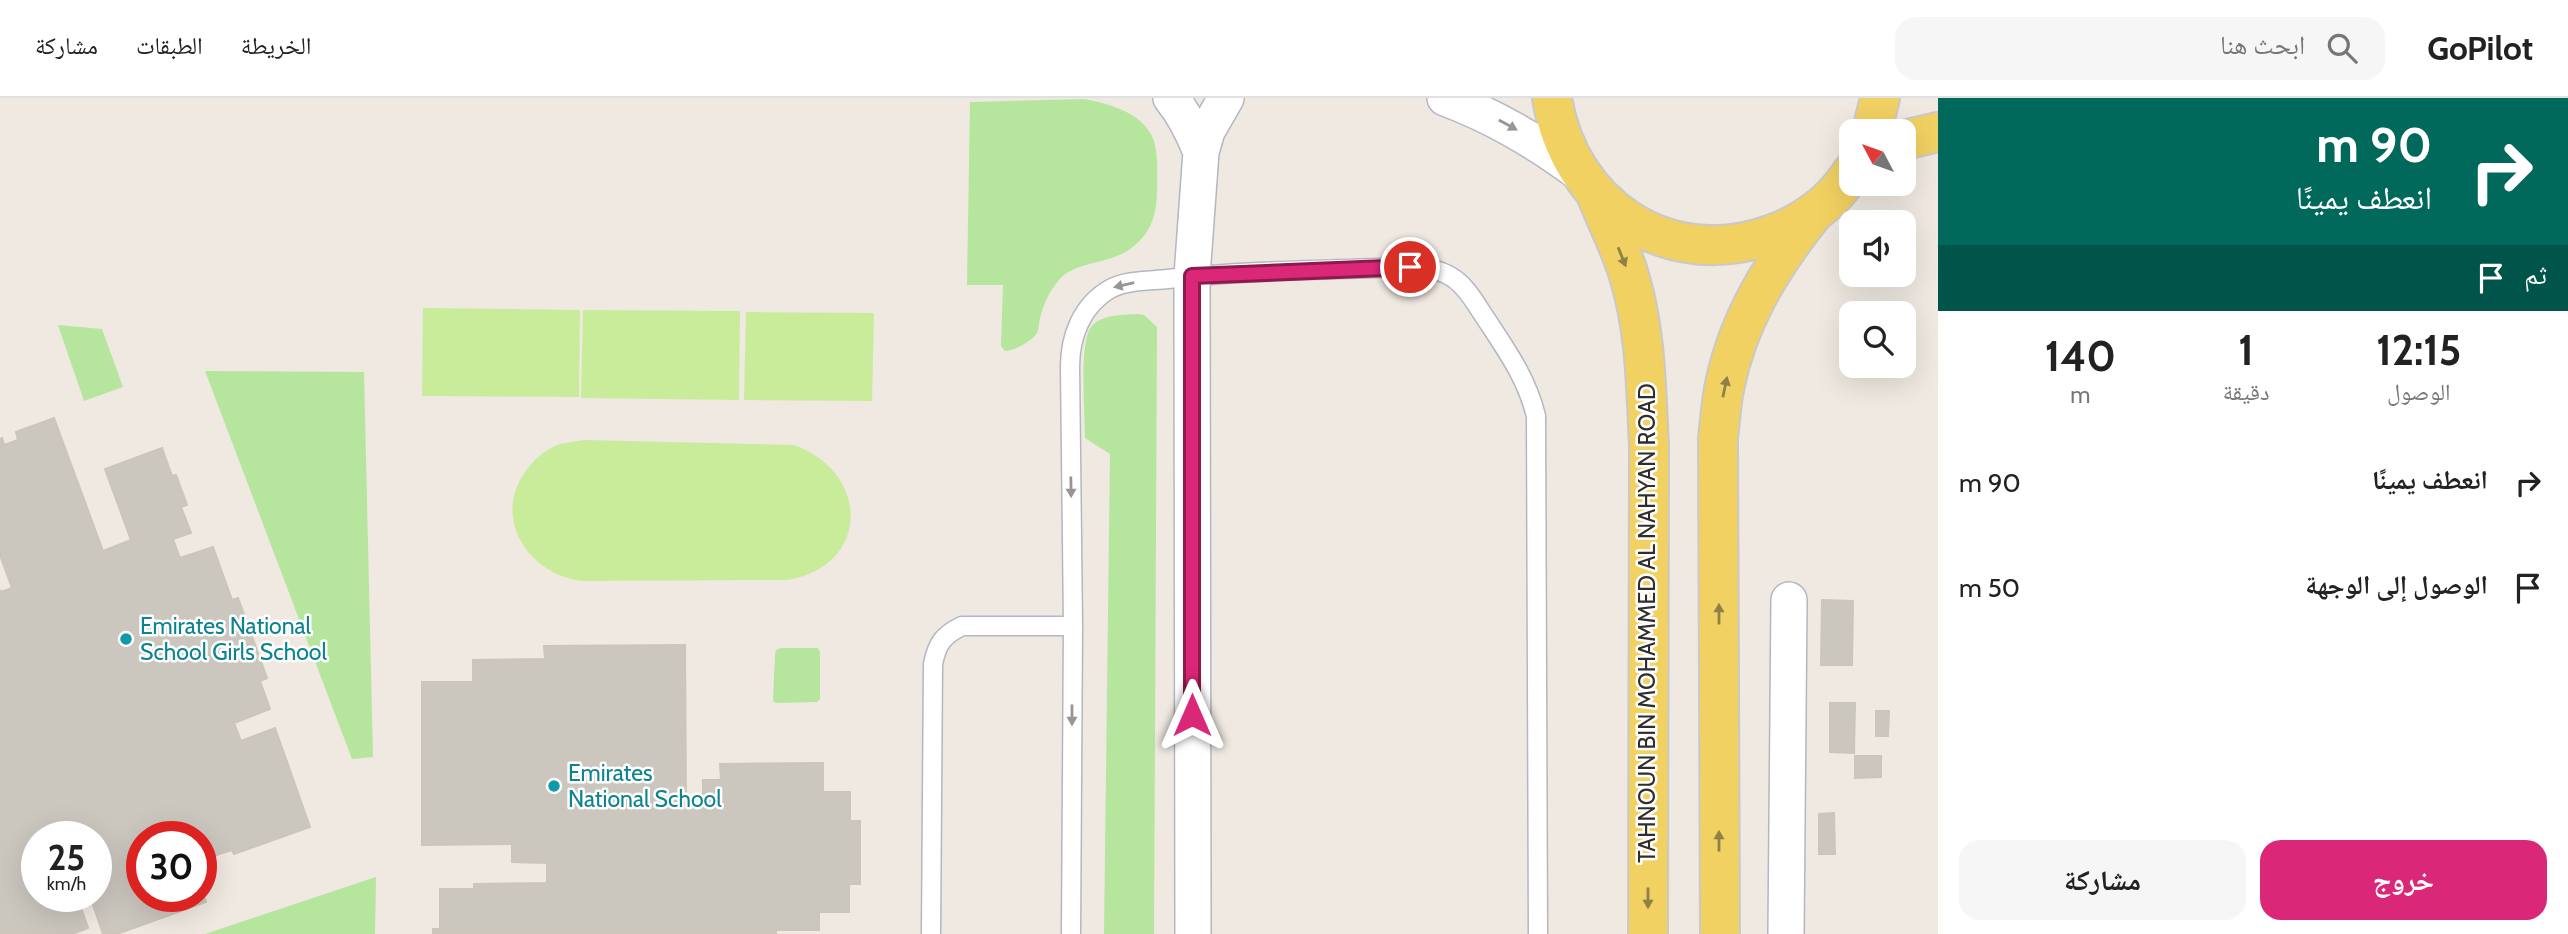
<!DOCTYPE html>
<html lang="ar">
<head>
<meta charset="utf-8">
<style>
  :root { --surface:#fff; --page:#f6f6f6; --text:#222; --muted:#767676; --line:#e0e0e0; --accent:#db2777 }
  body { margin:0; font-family:Cabin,"Noto Naskh Arabic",sans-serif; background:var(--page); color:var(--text); direction:rtl; height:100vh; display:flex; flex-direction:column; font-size:26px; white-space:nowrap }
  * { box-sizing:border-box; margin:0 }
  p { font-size:23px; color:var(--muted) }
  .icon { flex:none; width:38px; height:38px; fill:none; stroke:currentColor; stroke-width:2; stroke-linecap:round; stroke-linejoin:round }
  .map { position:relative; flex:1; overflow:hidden; direction:ltr }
  .panel { display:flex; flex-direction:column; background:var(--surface); width:630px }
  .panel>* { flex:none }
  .top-card { background:#00695c; color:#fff; overflow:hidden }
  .needle { width:46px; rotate:311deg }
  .fabs { position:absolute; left:1839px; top:21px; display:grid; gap:14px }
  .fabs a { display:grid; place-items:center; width:77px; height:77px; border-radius:14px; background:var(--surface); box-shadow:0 7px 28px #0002; font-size:35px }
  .speed { position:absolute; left:21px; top:723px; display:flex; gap:14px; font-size:35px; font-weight:700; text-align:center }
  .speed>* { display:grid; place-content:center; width:91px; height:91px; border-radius:50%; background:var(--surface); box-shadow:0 7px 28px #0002; line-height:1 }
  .speed small { font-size:18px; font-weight:400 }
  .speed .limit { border:10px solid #d22; background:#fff; color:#111 }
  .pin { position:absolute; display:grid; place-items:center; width:60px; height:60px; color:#fff; margin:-30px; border:4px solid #fff; border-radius:50%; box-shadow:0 2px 7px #0007 }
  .me { position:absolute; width:77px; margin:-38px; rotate:0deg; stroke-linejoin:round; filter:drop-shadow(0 0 5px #0008) }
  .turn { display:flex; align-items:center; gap:24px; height:147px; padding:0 21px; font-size:32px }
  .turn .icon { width:91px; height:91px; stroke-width:2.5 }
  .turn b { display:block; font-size:49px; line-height:60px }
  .then { display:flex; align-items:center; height:66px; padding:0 21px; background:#0003; gap:14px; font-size:26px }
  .eta { display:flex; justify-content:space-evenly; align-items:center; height:119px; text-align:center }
  .eta b { font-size:42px; font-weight:800; line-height:49px }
  .primary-button { display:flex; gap:14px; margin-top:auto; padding:14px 21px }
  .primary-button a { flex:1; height:80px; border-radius:21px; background:var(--accent); color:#fff; font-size:28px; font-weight:800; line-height:80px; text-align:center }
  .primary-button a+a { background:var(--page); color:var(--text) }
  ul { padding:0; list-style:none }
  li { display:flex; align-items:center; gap:21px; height:105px; padding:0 21px }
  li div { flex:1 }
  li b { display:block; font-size:26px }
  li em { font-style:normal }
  header { display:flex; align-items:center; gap:42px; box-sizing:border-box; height:98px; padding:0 35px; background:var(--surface); border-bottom:2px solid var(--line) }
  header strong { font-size:33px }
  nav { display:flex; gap:38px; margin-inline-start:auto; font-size:24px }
  .search { width:490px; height:63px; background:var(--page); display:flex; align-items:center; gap:18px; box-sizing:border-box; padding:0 24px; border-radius:21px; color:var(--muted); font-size:26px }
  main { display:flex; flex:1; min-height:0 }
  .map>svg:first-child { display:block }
  .green { fill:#b6e59e }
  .pitch { fill:#c9ec9a }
  .building { fill:#cbc7bf; stroke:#cbc5ba; stroke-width:2 }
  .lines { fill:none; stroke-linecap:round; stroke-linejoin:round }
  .lane-casing { stroke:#b4b7c1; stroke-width:21 }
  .street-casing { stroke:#b4b7c1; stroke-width:38 }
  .primary-casing { stroke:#c9c9c9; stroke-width:42 }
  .lane { stroke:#fff; stroke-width:18 }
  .street { stroke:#fff; stroke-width:35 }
  .primary { stroke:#f2d163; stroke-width:38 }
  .oneway { fill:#969696 }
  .oneway2 { fill:#908048 }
  .route-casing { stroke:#8e194d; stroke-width:18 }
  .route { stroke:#db2777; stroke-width:12 }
  .culture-dot { fill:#0f9aa8; stroke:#fff; stroke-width:2.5 }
  .labels { text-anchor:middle; stroke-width:5; stroke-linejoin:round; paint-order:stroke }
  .street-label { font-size:23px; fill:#2e2e2e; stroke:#fff }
  .culture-label { font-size:23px; fill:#0d838f; stroke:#fff; text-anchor:start }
</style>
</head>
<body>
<header>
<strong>GoPilot</strong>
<div class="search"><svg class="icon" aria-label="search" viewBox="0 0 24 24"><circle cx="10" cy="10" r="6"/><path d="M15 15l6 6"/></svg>ابحث هنا</div>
<nav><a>الخريطة</a><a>الطبقات</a><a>مشاركة</a></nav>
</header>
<main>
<section class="panel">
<div class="top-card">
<div class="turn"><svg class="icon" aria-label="right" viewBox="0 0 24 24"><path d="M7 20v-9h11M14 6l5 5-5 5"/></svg><div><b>90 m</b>انعطف يمينًا</div></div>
<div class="then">ثم<svg class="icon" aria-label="arrive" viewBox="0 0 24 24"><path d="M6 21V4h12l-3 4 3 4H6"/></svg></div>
</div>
<div class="eta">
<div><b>12:15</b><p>الوصول</p></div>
<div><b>1</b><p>دقيقة</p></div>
<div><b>140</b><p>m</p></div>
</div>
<ul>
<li><svg class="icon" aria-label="right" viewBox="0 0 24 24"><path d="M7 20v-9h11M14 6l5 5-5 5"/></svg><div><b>انعطف يمينًا</b></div><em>90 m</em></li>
<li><svg class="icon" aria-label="arrive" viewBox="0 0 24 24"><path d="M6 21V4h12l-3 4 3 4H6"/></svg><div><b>الوصول إلى الوجهة</b></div><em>50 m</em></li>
</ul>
<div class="primary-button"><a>خروج</a><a>مشاركة</a></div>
</section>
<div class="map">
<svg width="1938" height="836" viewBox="0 0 1938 836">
  <rect width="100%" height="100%" fill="#efe9e1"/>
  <path class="green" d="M1083,1C1110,5 1149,17 1155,47C1158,61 1157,76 1157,90C1157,113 1153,132 1135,147C1112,168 1077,161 1059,182C1049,194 1044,205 1040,220C1039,224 1039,231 1037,235C1032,243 1014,253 1005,253L1001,248L1003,187H967L970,4Z
    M1138,216L1144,217L1157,229L1154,836H1104L1110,356L1085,340C1085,318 1079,244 1091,229C1101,216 1123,217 1138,216Z
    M58,227L102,231L123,289L84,303Z
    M205,273L364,274L373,659L352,661Z
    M781,550H818L820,554V601L817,604L776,605L773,603L775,557L776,552Z
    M376,779L375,836H205Z"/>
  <path class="pitch" d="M423,210L580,212L579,299L422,298Z
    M583,212L740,213L739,302L581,300Z
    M746,214L874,215L872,303L744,302Z
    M584,342L794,347C871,375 870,468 788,482L582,483C529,477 492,421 525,374C532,364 542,354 553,349C563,344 574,344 584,342Z"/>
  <path class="building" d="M54,320L103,453L131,442L105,371L162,350L172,378L176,377L187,407L181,409L191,435L173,441L180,460L213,449L232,502L238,500L267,580L260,583L270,611L234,625L241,643L275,630L310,729L234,756L232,752L201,762V738H142V798H201V789L206,804L117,836H103L90,798H96V738H37V798H77L88,830L72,836H0V492L1,494L12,490L0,457V341L2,340L4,347L18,342L16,334Z
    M1822,502L1853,503L1852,567H1821Z
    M685,547L686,708H703V682H721L720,666L823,665V694H850V723H860V786H849V814H819V832H776V836H433V831H440V791H474V786L547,785V765L512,764V746L422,747V584H473V562L545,561L544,548Z
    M1830,605H1855L1854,655L1830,654Z
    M1876,613H1889L1888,638H1876Z
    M1855,658H1881V679L1855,680Z
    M1834,715L1835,756H1819V716Z"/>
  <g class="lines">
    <g class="lane-casing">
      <path id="lane" d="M931,836L933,566C937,546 943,537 962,528H1073
        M1071,836L1073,528L1070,269C1070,238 1082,207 1110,191C1126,182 1150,183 1168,181C1248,172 1329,172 1410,169C1426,169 1443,172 1456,182C1469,192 1477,208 1486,221C1507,253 1527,281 1536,318L1538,836"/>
    </g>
    <g class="street-casing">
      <path id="street" d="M1171,0C1185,17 1193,34 1201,54
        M1445,0C1496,19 1535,43 1578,74
        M1193,836L1192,178L1201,54L1207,33L1226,0
        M1786,836L1789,502"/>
    </g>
    <g class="primary-casing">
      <path id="primary" d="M1552,0C1569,107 1667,175 1773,136C1805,124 1833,104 1852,74
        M1872,33L1880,0
        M1904,42L1938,34
        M1596,96C1607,124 1622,152 1630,181C1646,235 1646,292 1649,347L1648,836
        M1720,836L1718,340C1720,324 1721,307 1724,291C1737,224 1770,170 1812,117"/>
    </g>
    <use href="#lane" class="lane"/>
    <use href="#street" class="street"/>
    <use href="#primary" class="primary"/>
  </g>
  <defs><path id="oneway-solid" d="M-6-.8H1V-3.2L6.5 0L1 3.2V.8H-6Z" transform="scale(1.75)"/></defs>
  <g class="oneway">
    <use href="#oneway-solid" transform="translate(1508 27) rotate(29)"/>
    <use href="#oneway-solid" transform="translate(1124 187) rotate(167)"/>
    <use href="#oneway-solid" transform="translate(1071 389) rotate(89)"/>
    <use href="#oneway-solid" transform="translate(1072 617) rotate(90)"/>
  </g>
  <g class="oneway2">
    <use href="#oneway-solid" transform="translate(1622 159) rotate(68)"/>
    <use href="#oneway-solid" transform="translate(1725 289) rotate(-78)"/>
    <use href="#oneway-solid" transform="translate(1719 516) rotate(-90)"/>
    <use href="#oneway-solid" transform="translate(1719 743) rotate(-90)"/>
    <use href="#oneway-solid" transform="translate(1648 800) rotate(90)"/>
  </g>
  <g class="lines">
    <g class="route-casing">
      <path id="route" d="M1192,617V178L1410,169"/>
    </g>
    <use href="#route" class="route"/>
  </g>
  <g class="culture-dot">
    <circle cx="126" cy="541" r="7"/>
    <circle cx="554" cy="688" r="7"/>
  </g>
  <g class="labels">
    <g class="street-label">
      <text transform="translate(1647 525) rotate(-90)" y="8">TAHNOUN BIN MOHAMMED AL NAHYAN ROAD</text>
    </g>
    <g class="culture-label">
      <text x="140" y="536">Emirates National<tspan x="140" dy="26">School Girls School</tspan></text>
      <text x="568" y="683">Emirates<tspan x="568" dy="26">National School</tspan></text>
    </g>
  </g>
</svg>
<div class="fabs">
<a><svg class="needle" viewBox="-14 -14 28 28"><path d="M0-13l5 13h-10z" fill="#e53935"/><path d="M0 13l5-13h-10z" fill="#767676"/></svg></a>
<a><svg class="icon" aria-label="sound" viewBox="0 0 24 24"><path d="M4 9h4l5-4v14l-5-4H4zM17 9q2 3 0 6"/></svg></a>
<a><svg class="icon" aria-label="search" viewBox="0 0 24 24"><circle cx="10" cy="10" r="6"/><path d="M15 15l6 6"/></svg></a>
</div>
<div class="speed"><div>25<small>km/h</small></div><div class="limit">30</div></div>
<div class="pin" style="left:1410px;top:169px;background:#d93025"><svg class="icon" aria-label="arrive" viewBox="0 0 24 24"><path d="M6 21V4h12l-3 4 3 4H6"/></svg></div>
<svg class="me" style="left:1192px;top:617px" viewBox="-20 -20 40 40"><path d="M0-17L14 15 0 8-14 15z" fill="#db2777" stroke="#fff" stroke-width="4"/></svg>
</div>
</main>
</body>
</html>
